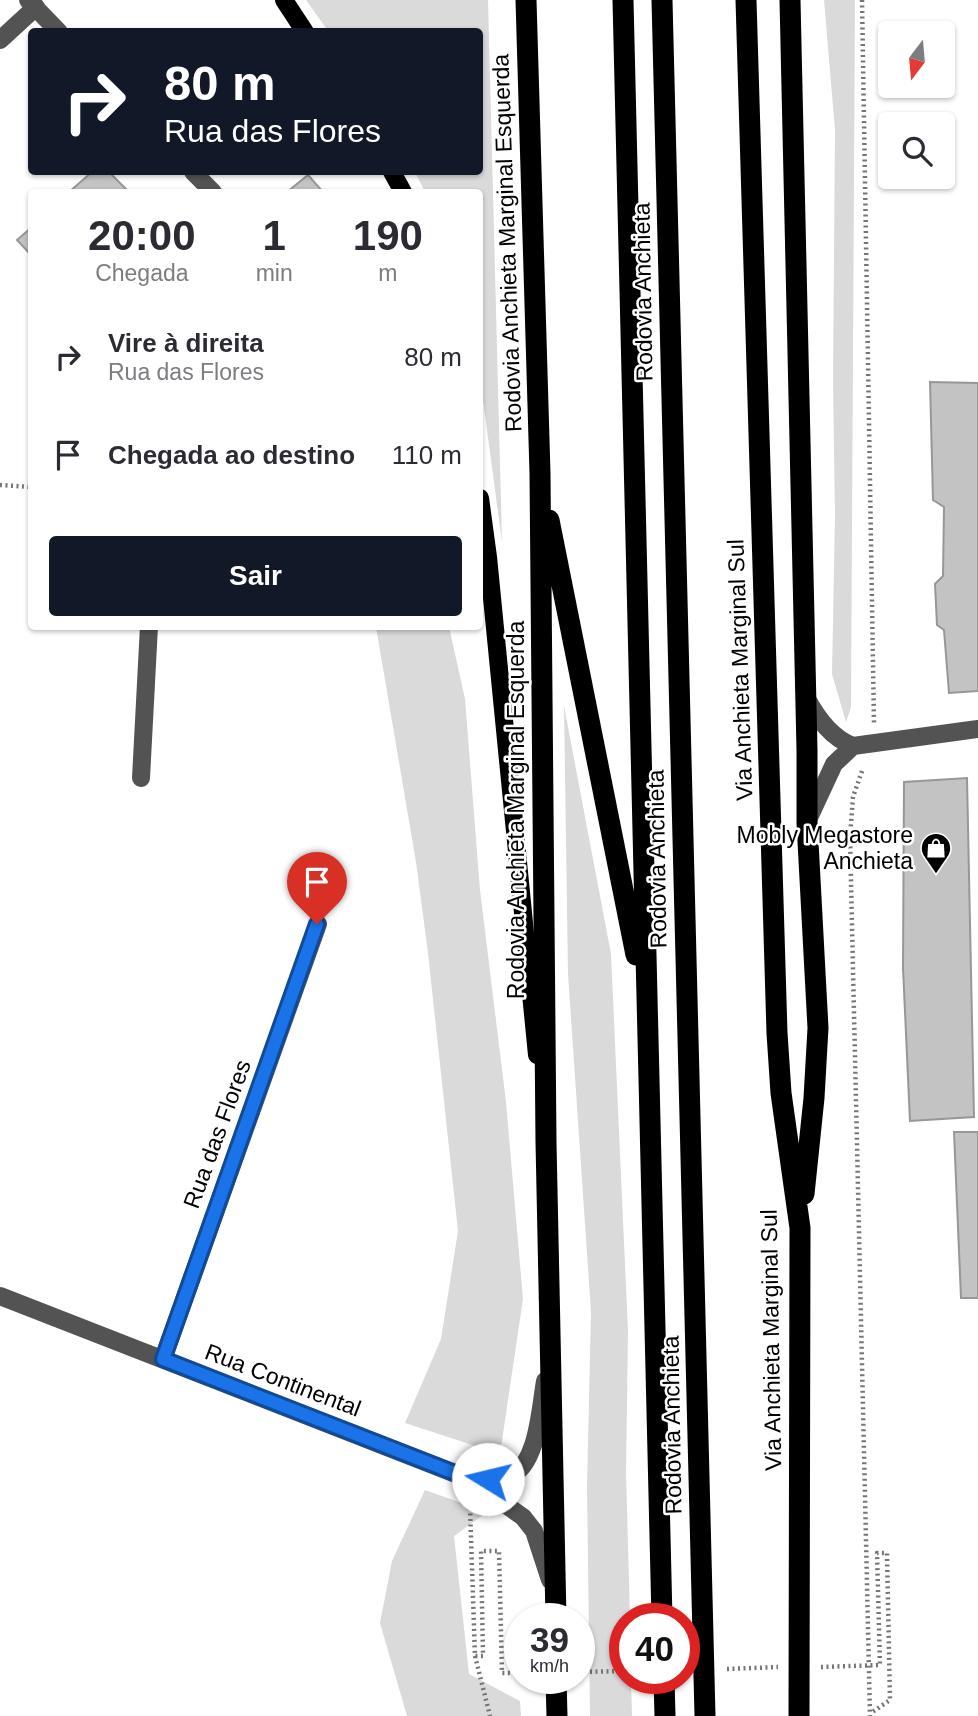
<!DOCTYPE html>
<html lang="pt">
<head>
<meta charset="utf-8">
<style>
  :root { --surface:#fff; --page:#f2f2f3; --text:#2b2b33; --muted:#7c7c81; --accent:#111827 }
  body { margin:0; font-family:Helvetica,sans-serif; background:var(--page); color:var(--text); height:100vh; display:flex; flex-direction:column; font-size:26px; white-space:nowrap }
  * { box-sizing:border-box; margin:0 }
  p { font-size:23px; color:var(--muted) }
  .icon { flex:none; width:38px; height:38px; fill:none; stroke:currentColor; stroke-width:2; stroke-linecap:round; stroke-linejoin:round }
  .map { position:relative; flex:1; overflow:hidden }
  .drawer { position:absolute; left:28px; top:189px; width:455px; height:441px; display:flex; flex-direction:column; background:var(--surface); border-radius:7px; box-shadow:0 2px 5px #0004 }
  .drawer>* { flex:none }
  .guide { position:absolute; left:28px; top:28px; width:455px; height:147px; border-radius:7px; box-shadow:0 2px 5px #0004; background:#111827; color:#fff; overflow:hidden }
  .needle { width:46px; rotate:196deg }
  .buttons { position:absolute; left:878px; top:21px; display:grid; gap:14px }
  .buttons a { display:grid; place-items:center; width:77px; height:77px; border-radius:7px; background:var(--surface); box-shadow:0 2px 5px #0004; font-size:35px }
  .speed { position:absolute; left:504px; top:1603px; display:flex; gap:14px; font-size:35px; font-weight:700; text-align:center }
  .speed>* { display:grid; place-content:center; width:91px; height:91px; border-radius:50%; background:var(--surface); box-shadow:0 2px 5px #0004; line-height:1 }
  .speed small { font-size:18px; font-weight:400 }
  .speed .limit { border:10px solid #d22; background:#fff; color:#111 }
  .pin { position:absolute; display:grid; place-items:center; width:60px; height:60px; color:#fff; margin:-72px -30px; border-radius:50% 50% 50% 0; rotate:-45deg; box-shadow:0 0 7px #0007 }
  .pin .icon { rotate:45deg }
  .me { position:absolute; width:77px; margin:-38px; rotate:279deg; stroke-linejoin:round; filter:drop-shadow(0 0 5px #0008) }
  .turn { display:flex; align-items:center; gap:24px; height:147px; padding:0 21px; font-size:32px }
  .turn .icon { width:91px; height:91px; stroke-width:2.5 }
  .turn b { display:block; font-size:49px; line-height:60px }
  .eta { display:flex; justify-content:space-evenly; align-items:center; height:119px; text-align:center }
  .eta b { font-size:42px; font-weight:800; line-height:49px }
  .button { display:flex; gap:14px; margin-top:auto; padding:14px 21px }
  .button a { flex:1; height:80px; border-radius:7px; background:var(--accent); color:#fff; font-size:28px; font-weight:800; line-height:80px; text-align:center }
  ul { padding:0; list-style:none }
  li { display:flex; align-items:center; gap:21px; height:98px; padding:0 21px }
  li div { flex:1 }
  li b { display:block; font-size:26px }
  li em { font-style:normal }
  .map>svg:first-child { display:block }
  .grass { fill:#dadada }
  .building { fill:#c3c3c3; stroke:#979797; stroke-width:2 }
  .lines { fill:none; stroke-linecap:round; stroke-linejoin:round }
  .path { stroke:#757575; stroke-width:4.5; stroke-dasharray:2 3.5; stroke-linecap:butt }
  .minor { stroke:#535353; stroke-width:18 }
  .major { stroke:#000; stroke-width:18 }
  .highway { stroke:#000; stroke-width:21 }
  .route-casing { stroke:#114b97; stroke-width:18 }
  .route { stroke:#1a73e8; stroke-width:12 }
  .labels { text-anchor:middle; stroke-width:5; stroke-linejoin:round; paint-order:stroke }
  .street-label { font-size:23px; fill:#000; stroke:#fff }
  .poi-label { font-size:23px; fill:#000; stroke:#fff; text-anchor:end }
</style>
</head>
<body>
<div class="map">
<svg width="978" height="1716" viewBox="0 0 978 1716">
  <rect width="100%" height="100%" fill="#fff"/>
  <path class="grass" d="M306,0H488L502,542L480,378V192H425L415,172H480V32L328,31Z
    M824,0H855L851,707L846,722L832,674L835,516L833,381L835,130Z
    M376,627H449L465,699L480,890L506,1102L523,1299L500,1454L405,1423L441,1339L458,1231L428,953L416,862Z
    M564,706L611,954L628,1331L626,1472L630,1619H625V1678H631L632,1716H590L587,1485L591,1312L568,974Z
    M425,1490L487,1512L454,1536L469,1674L520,1701L521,1716H407L380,1623L392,1561Z"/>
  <path class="building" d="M92,172H109L129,192H69Z
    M308,175L323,192H287Z
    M32,227V256L17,240Z
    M930,382L978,383V691L949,693L944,630L937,625L935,584L943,576L944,507L933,500Z
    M967,778L974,1117L910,1121L903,968L904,782Z
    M954,1132H978V1298H961Z"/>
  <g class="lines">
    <path class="path" d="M862,0L874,724
      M0,485L32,487
      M862,771L853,797L850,837L870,1716
      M470,1508L475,1656H483L481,1551H499L502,1673H520
      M475,1656L490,1716
      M821,1667L880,1665L877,1553H887L890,1700L871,1713
      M727,1669L778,1667
      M579,1672L625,1671"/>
    <path class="minor" d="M28,0L59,32
      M0,40L36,7
      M193,172L213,192
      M806,697C817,718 831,738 853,746L978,729
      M141,778L149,626
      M808,820L834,764L853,746
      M0,1296L469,1479L523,1517L534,1531L550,1580
      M163,1359L318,924
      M469,1479C481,1479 498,1481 509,1477C538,1465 540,1409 545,1381"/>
    <path class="major" d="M284,0L305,32
      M392,172L403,192
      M480,498L488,557L537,1055"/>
    <path class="highway" d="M526,0L540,473L546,1142L556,1619
      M623,0L662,1619
      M662,0L705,1716
      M746,0L777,1033L781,1093L800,1228L799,1716
      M790,0L807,750V823L818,1028L814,1098L804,1194
      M549,520L636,955
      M556,1678L557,1716
      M664,1678L665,1716"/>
  </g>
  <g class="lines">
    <g class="route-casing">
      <path id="route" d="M317,924L163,1359L470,1479H488"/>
    </g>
    <use href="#route" class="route"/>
  </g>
  <defs>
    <g id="shop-pin" transform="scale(1.575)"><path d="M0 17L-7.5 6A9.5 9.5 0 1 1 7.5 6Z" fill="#000" stroke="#fff"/><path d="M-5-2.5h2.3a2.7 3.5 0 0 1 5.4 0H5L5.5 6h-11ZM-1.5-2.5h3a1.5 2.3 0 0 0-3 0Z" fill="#fff"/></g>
  </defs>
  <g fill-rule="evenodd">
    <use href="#shop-pin" x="936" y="848"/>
  </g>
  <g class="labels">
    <g class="street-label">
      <text transform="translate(507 243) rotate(-92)" y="8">Rodovia Anchieta Marginal Esquerda</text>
      <text transform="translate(643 292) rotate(-91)" y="8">Rodovia Anchieta</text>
      <text transform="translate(740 670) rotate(-92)" y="8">Via Anchieta Marginal Sul</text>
      <text transform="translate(516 810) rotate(-90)" y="8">Rodovia Anchieta Marginal Esquerda</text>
      <text transform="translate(657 859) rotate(-91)" y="8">Rodovia Anchieta</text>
      <text transform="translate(217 1134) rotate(-70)" y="8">Rua das Flores</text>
      <text transform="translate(771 1340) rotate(-91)" y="8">Via Anchieta Marginal Sul</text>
      <text transform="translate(283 1380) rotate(21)" y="8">Rua Continental</text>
      <text transform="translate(672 1425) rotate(-91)" y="8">Rodovia Anchieta</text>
    </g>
    <g class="poi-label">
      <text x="913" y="843">Mobly Megastore<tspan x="913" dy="26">Anchieta</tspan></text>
    </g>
  </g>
</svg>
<div class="buttons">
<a><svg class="needle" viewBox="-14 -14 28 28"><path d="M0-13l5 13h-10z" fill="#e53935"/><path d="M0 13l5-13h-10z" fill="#7c7c81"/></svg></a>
<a><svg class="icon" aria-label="search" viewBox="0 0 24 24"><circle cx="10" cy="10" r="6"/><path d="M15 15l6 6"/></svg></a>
</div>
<div class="speed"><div>39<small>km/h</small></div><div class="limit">40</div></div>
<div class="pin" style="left:317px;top:924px;background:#d93025"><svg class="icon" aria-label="arrive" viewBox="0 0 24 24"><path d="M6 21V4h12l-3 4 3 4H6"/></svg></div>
<svg class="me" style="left:488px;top:1479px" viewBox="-20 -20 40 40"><circle r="19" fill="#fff"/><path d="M0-13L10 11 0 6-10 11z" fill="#1a73e8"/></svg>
<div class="guide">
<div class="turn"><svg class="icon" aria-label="right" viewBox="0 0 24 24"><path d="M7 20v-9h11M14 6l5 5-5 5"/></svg><div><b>80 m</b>Rua das Flores</div></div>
</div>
<section class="drawer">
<div class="eta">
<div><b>20:00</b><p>Chegada</p></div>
<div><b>1</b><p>min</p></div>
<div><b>190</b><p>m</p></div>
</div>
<ul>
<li><svg class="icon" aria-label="right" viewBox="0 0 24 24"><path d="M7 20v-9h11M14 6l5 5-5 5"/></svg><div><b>Vire à direita</b><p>Rua das Flores</p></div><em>80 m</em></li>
<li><svg class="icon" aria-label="arrive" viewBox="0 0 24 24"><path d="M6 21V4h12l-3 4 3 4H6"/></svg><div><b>Chegada ao destino</b></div><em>110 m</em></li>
</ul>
<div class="button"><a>Sair</a></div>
</section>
</div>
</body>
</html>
